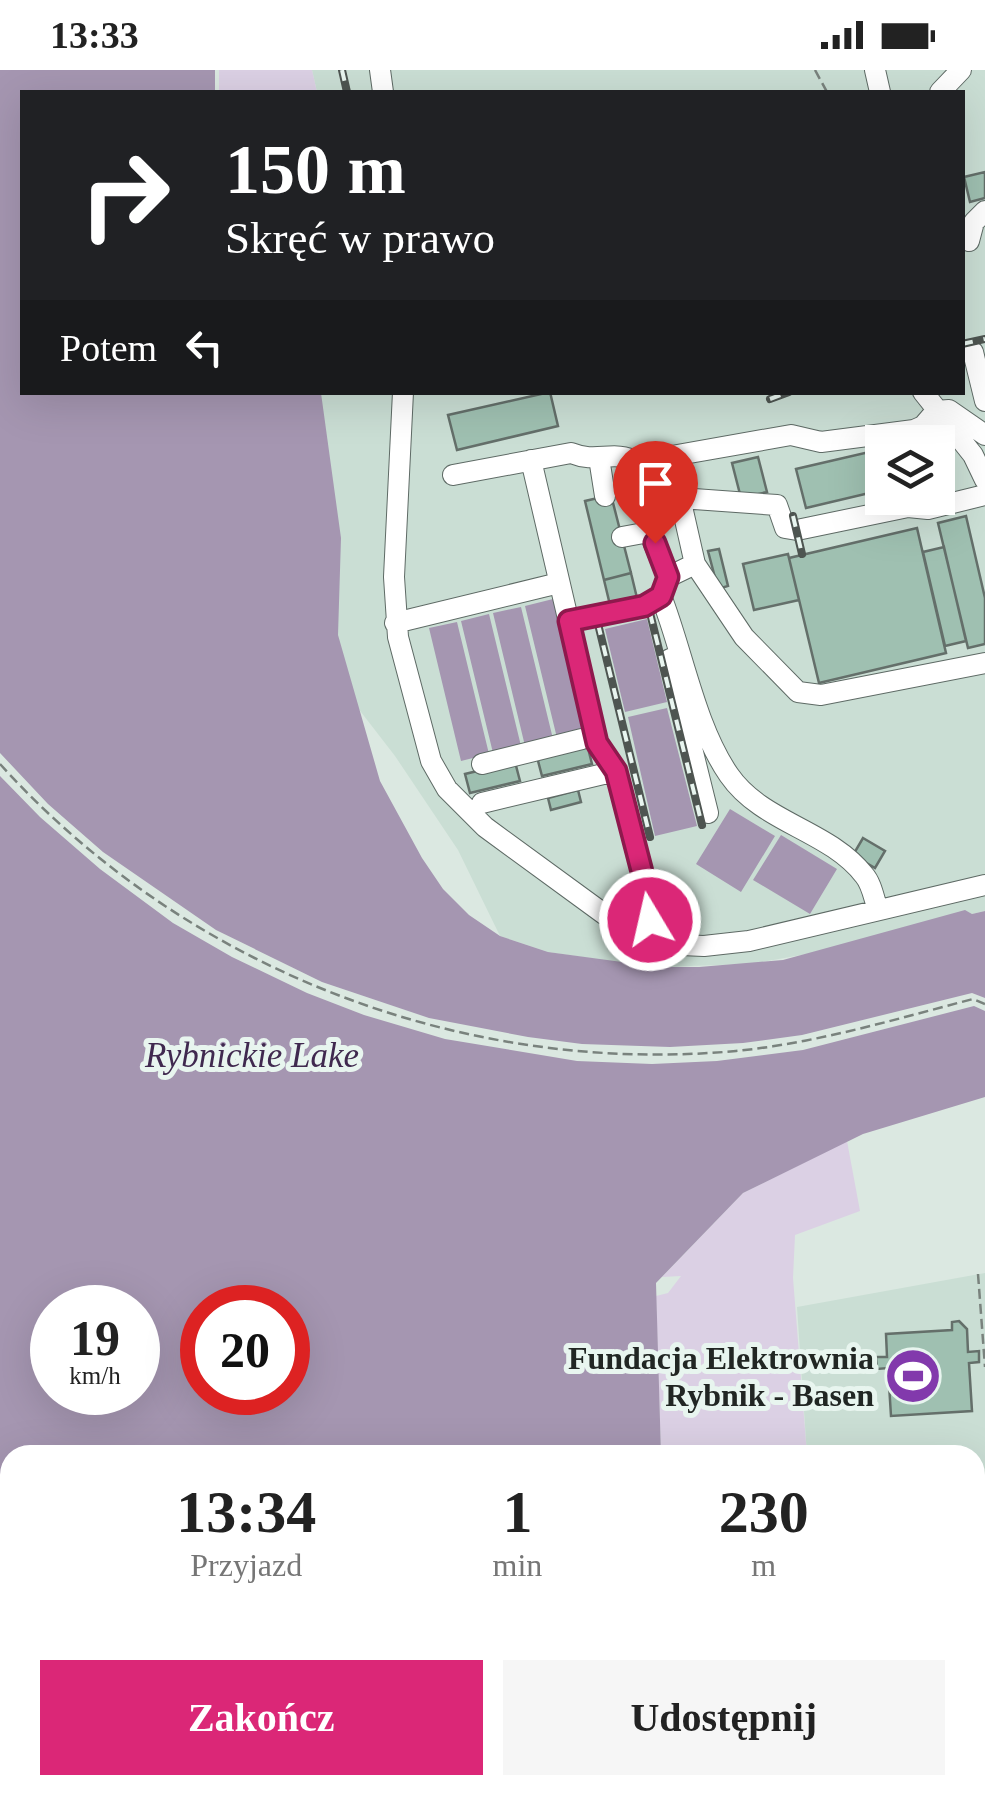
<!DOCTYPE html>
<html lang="pl">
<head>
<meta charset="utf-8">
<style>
  :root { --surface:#fff; --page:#f6f6f6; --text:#222; --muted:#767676; --accent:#db2777 }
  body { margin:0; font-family:"Times New Roman",serif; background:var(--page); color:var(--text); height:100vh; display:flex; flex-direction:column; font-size:38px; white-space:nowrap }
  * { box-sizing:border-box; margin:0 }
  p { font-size:32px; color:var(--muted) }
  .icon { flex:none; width:55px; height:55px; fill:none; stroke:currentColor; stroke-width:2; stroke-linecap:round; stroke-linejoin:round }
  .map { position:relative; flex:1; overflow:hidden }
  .side { position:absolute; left:0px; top:1375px; width:985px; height:350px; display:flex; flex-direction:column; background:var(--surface); border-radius:30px 30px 0 0; box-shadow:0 10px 40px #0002 }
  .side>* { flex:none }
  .top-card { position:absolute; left:20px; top:20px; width:945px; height:305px; border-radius:0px; box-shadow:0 10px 40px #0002; background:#202124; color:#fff; overflow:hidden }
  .fabs { position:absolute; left:865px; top:355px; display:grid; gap:20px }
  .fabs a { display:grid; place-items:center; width:90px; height:90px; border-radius:0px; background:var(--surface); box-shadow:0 10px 40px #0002; font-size:50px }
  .speed { position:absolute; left:30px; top:1215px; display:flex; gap:20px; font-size:50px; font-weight:700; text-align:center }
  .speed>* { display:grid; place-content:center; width:130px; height:130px; border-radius:50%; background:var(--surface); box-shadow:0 10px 40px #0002; line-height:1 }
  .speed small { font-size:25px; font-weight:400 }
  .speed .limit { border:15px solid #d22; background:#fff; color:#111 }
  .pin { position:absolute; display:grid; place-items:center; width:85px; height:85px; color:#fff; margin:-102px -42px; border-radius:50% 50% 50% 0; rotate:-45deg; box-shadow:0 0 10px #0007 }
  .pin .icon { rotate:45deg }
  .me { position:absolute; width:110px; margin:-55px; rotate:351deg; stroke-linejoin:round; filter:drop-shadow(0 0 8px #0008) }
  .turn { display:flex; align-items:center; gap:35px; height:210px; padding:0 40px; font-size:45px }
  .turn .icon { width:130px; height:130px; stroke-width:2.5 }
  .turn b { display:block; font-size:70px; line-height:85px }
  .then { display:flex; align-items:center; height:95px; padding:0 40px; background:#0003; gap:20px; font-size:38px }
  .eta { display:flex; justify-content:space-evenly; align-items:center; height:170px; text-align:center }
  .eta b { font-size:60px; font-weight:800; line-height:70px }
  .cta { display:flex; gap:20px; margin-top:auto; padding:20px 40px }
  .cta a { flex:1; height:115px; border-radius:0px; background:var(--accent); color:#fff; font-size:40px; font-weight:800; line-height:115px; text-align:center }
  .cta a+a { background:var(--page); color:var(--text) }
  .status { display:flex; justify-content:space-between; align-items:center; height:70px; padding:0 50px; background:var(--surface); direction:ltr }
  .status svg { height:28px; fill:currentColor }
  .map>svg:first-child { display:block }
  .built { fill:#caded4; fill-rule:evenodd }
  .green { fill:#dbd0e4 }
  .water { fill:#a596b1; fill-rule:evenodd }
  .pier { fill:#dbe8e1 }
  .building { fill:#9fc0b1; stroke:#646f6a; stroke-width:2.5 }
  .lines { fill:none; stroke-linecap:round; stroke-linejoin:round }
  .minor-casing { stroke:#5e6a65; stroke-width:22 }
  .path { stroke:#79827d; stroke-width:2.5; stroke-dasharray:10 5; stroke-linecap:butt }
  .minor { stroke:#fff; stroke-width:20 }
  .rail-casing { stroke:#4e5551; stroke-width:8 }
  .rail { stroke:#e8f5ef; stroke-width:4; stroke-dasharray:11; stroke-linecap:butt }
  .route-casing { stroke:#8e194d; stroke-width:25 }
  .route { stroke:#db2777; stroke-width:18 }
  .labels { text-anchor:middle; stroke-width:10; stroke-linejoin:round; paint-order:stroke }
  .poi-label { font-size:32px; font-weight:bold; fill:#212623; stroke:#e8f5ef; text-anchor:end }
  .water-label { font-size:35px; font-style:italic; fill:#40294f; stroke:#e8f5ef }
</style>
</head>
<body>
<div class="status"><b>13:33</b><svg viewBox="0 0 49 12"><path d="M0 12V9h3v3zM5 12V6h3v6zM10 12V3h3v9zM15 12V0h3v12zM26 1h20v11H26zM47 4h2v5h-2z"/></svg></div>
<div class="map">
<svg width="985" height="1725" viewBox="0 0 985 1725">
  <rect width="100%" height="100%" fill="#dbe8e1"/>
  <path class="built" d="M312,0H985V841L972,844L966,841L818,882L751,894L659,897L629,894L548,882L500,866L458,780L395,686L320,589L297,323L962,322V22H317ZM882,372H938V428H882Z
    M985,1203V1545L975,1549V1385H807L797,1237Z"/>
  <path class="green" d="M219,0H312L317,22H219Z
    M847,1071L860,1141L795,1165L793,1208L807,1385H661L656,1226L668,1223L681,1206L662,1207L743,1123Z
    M985,1557V1725H666L663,1715H975V1559Z"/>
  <path class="water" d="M0,0H215V22H22V322L321,323L341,468L338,565L380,711L422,788L443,819L469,845L500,866L548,882L659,897H699L783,890L965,840L972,844L985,841V1027L863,1064L743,1123L656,1213L661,1385H10V1715H663L666,1725H0ZM52,1238H138V1322H52ZM202,1238H288V1322H202Z
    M553,529L585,661L557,668L525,536Z
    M521,537L553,669L525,676L493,543Z
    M489,544L521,676L493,683L461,551Z
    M647,549L667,632L625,642L605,559Z
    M457,552L489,684L461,691L429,558Z
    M667,638L697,756L655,766L628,647Z
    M730,739L775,766L741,822L696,794Z
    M781,765L837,799L810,844L753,810Z"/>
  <path class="pier" d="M0,683L48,734L103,782L216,860L322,912L429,948L528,967L582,974L670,977L743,973L802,965L972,923L985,928V941L974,936L803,980L717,991L652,994L577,991L445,969L364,945L307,923L232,887L173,853L100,799L40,747L0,706Z"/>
  <path class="building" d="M985,102V128L970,132L964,107Z
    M550,322L558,356L457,380L448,345Z
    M882,379V420L806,438L796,399Z
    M758,387L767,422L741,428L732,393Z
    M611,425L631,503L604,510L585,431Z
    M966,446L985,528V574L968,578L938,453Z
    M917,458L946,583L819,613L789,488Z
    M944,477L966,571L945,576L923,482Z
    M719,479L728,516L718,519L708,481Z
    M788,484L799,530L754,540L743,494Z
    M631,503L637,528L610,535L604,510Z
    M587,674L592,694L542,706L537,687Z
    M515,692L520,711L470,723L465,704Z
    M578,720L581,732L551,740L548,728Z
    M863,768L885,781L875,798L853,785Z
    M959,1251L967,1259L968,1282L979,1281V1292L969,1293L972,1341L891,1346L888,1298L877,1299L876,1287H887L886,1264L952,1260V1252Z
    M985,1417V1523L975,1524V1418Z"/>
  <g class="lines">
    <g class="minor-casing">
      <path id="minor" d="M380,0L383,22
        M875,0L880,22
        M940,22L961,0
        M969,171L974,152L985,141
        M973,282L985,331
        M403,322L394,507L398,567L431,691L447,719L485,757L604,844L646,865L681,875L704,876L749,871L985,815
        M923,322L973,385L985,410
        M599,388L605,426
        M671,388L695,494L744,567L798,622L821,625L985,593
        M531,390L597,673L616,701L645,812L651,842L646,865
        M453,405L571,383C598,394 612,379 638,392L791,365L821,372L914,360L923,356L936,341L949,340L985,365
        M680,428L777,435L785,458L797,460L908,437L928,439L985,425
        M622,467L649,462L668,507
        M661,526C683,582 695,656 729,705C762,753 829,760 864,805C872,814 874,829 878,840
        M569,551L644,535L661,526L668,507L695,494
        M395,553L559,513
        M670,589L708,743
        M482,694L582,669
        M482,733L616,701"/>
    </g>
    <path class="path" d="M815,0L827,22
      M0,694C185,899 462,1006 736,981C817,973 896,949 973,929L985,934
      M978,1204L985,1297
      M975,1567L985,1564
      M678,1715L681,1725
      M779,1715L781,1725"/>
    <use href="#minor" class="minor"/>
    <g class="rail-casing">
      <path id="rail" d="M342,0L347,22
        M962,274L985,269
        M770,329L789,322
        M793,446L802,484
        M650,543L702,755
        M598,554L650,767"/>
    </g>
    <use href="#rail" class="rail"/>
  </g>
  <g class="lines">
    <g class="route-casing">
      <path id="route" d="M650,850V833L616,701L597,673L569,551L644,536L661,526L668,507L655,473"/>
    </g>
    <use href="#route" class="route"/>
  </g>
  <defs>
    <g id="stadium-disc" transform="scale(2.875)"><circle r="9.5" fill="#8239ac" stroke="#e8f5ef"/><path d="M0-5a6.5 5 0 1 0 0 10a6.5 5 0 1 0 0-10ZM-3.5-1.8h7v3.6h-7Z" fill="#fff"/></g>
  </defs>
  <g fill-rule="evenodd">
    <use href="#stadium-disc" x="913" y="1306"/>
  </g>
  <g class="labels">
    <g class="poi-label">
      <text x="874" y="1299">Fundacja Elektrownia<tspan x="874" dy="37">Rybnik - Basen</tspan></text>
    </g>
    <g class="water-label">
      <text x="252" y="997">Rybnickie Lake</text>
    </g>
  </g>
</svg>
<div class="fabs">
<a><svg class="icon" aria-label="layers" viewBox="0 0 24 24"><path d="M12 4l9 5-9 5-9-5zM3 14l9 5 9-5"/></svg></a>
</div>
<div class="speed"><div>19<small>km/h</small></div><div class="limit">20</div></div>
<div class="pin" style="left:655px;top:473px;background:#d93025"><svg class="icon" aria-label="arrive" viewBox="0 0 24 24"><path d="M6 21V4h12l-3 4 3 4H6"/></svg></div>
<svg class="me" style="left:650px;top:850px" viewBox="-20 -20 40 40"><circle r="17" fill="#db2777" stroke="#fff" stroke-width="3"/><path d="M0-11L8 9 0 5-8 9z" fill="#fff"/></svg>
<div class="top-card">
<div class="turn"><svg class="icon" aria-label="right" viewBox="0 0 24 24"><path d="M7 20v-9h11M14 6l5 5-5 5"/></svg><div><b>150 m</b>Skręć w prawo</div></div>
<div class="then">Potem<svg class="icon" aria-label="left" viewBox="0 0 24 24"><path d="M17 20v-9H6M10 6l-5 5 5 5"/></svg></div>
</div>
<section class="side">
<div class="eta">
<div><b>13:34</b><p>Przyjazd</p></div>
<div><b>1</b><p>min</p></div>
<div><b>230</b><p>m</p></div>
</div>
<div class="cta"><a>Zakończ</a><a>Udostępnij</a></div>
</section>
</div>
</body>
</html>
